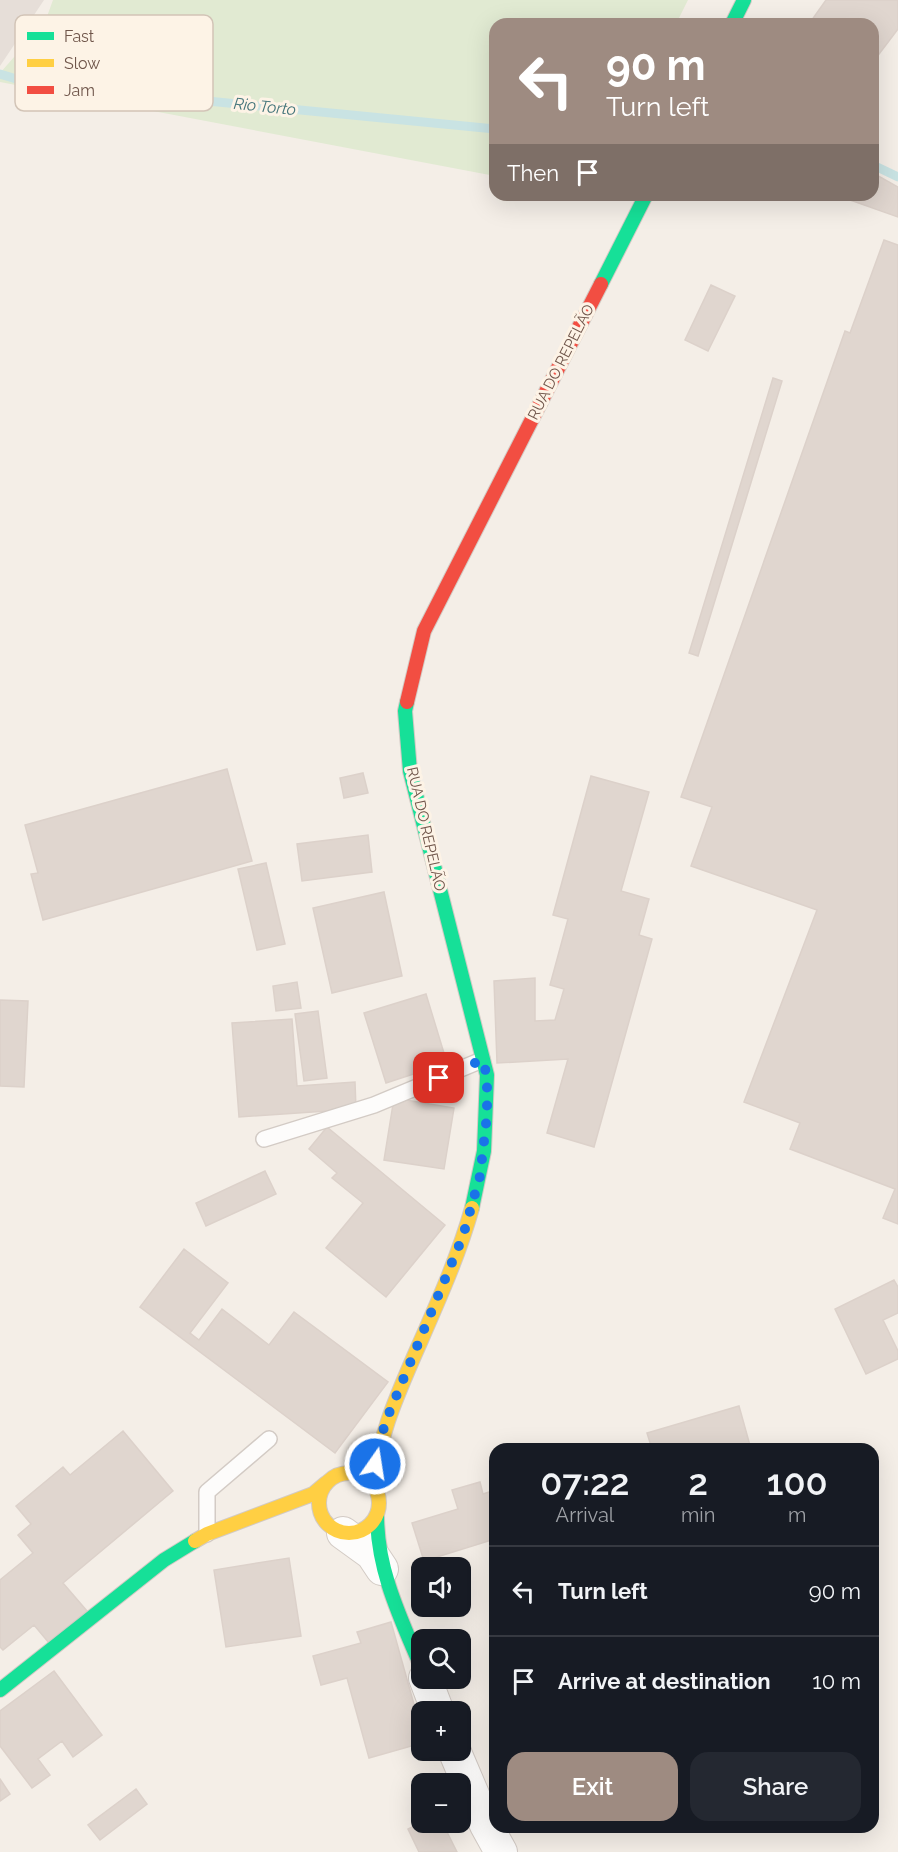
<!DOCTYPE html>
<html lang="en">
<head>
<meta charset="utf-8">
<style>
  :root { --surface:#171b24; --page:#242831; --text:#f1f3f6; --muted:#9ea1a6; --line:#363941; --accent:#9e8b81 }
  body { margin:0; font-family:Raleway,sans-serif; background:var(--page); color:var(--text); height:100vh; display:flex; flex-direction:column; font-size:22px; white-space:nowrap }
  * { box-sizing:border-box; margin:0 }
  p { font-size:20px; color:var(--muted) }
  .icon { flex:none; width:33px; height:33px; fill:none; stroke:currentColor; stroke-width:2; stroke-linecap:round; stroke-linejoin:round }
  .map { position:relative; flex:1; overflow:hidden }
  .panel { position:absolute; left:489px; top:1443px; width:390px; height:390px; display:flex; flex-direction:column; background:var(--surface); border-radius:18px; box-shadow:0 6px 24px #0002 }
  .panel>* { flex:none }
  .guide { position:absolute; left:489px; top:18px; width:390px; height:183px; border-radius:18px; box-shadow:0 6px 24px #0002; background:#9e8b81; color:#fff; overflow:hidden }
  .controls { position:absolute; left:411px; top:1557px; display:grid; gap:12px }
  .controls a { display:grid; place-items:center; width:60px; height:60px; border-radius:12px; background:var(--surface); box-shadow:0 6px 24px #0002; font-size:30px }
  .pin { position:absolute; display:grid; place-items:center; width:51px; height:51px; color:#fff; margin:-26px; border-radius:12px; box-shadow:0 3px 9px #0006 }
  .me { position:absolute; width:66px; margin:-33px; rotate:13deg; stroke-linejoin:round; filter:drop-shadow(0 0 4px #0008) }
  .turn { display:flex; align-items:center; gap:21px; height:126px; padding:0 18px; font-size:27px }
  .turn .icon { width:78px; height:78px; stroke-width:2.5 }
  .turn b { display:block; font-size:42px; line-height:51px }
  .then { display:flex; align-items:center; height:57px; padding:0 18px; background:#0003; gap:12px; font-size:22px }
  .eta { display:flex; justify-content:space-evenly; align-items:center; height:102px; text-align:center }
  .eta b { font-size:36px; font-weight:600; line-height:42px }
  .action { display:flex; gap:12px; margin-top:auto; padding:12px 18px }
  .action a { flex:1; height:69px; border-radius:18px; background:var(--accent); color:#fff; font-size:24px; font-weight:600; line-height:69px; text-align:center }
  .action a+a { background:var(--page); color:var(--text) }
  ul { padding:0; list-style:none }
  li { display:flex; align-items:center; gap:18px; height:90px; padding:0 18px; border-top:2px solid var(--line) }
  li div { flex:1 }
  li b { display:block; font-size:22px }
  li em { font-style:normal }
  .map>svg:first-child { display:block }
  .industrial { fill:#e6ded8 }
  .green { fill:#e1ead2 }
  .lines { fill:none; stroke-linecap:round; stroke-linejoin:round }
  .stream { stroke:#c9e3e3; stroke-width:9 }
  .building { fill:#e0d6cf; stroke:#dcd1ca; stroke-width:1.5 }
  .lane-casing { stroke:#d3cbc5; stroke-width:18 }
  .street-casing { stroke:#d3cbc5; stroke-width:34 }
  .fast-casing { stroke:#d2cac4; stroke-width:16 }
  .slow-casing { stroke:#d2cac4; stroke-width:16 }
  .jam-casing { stroke:#d2cac4; stroke-width:16 }
  .lane { stroke:#fdfcfb; stroke-width:15 }
  .street { stroke:#fdfcfb; stroke-width:32 }
  .fast { stroke:#16e098; stroke-width:14 }
  .slow { stroke:#ffcf43; stroke-width:14 }
  .jam { stroke:#f24e42; stroke-width:14 }
  .route { stroke:#1a73e8; stroke-width:10; stroke-dasharray:0 18 }
  .labels { text-anchor:middle; stroke-width:6; stroke-linejoin:round; paint-order:stroke }
  .street-label { font-size:15px; fill:#6f554a; stroke:#fdf3e6 }
  .water-label { font-size:16px; font-style:italic; fill:#43747a; stroke:#fdf3e6 }
  .key { fill:#fdf3e6; stroke:#d2c4b7; stroke-width:1.5 }
  .key-label { font-size:16px; fill:#6f554a }
</style>
</head>
<body>
<div class="map">
<svg width="898" height="1852" viewBox="0 0 898 1852">
  <rect width="100%" height="100%" fill="#f4eee7"/>
  <path class="industrial" d="M0,0H44L0,66Z"/>
  <path class="green" d="M53,0H688L676,24H495V176L0,82V73L45,22Z"/>
  <g class="lines">
    <path class="stream" d="M0,74L33,84L495,129
      M873,165L898,177"/>
  </g>
  <path class="building" d="M826,0H898V29L873,62V24H809Z
    M873,173L898,187V217L836,195H873Z
    M884,240L898,245V1224L883,1218L895,1189L790,1149L800,1123L744,1102L817,910L691,866L712,807L681,797L845,331L850,333Z
    M711,285L735,296L708,351L685,340Z
    M773,378L782,381L698,656L689,653Z
    M227,769L252,861L43,920L31,874L38,873L25,825Z
    M363,773L368,793L344,798L340,778Z
    M591,776L649,792L621,891L649,899L639,935L652,939L594,1147L547,1133L568,1059L497,1063L494,981L535,978V1021L555,1020L564,989L550,985L568,919L553,915Z
    M368,835L372,872L302,881L297,844Z
    M266,863L285,944L257,950L238,869Z
    M384,892L402,976L332,993L313,908Z
    M297,982L301,1008L276,1011L273,986Z
    M426,994L447,1063L386,1083L364,1013Z
    M0,1000L28,1001L24,1087L0,1086Z
    M318,1011L327,1078L304,1081L295,1014Z
    M292,1019L297,1086L355,1082L356,1109L239,1117L232,1023Z
    M394,1098L454,1108L444,1169L384,1160Z
    M327,1127L445,1225L386,1297L326,1248L363,1203L332,1178L337,1173L309,1149Z
    M265,1171L276,1194L206,1226L196,1203Z
    M184,1249L228,1283L190,1333L199,1340L222,1309L269,1345L294,1312L388,1382L335,1453L140,1307Z
    M894,1280L898,1287V1313L883,1320L898,1351V1359L866,1374L835,1309Z
    M739,1406L751,1449H652L647,1433Z
    M123,1431L173,1491L63,1583L87,1611L49,1643L34,1625L3,1650L0,1647V1580L33,1553L18,1535L31,1524L16,1506L63,1467L70,1475Z
    M480,1482L483,1494L495,1490V1539L424,1561L412,1523L458,1509L452,1490Z
    M289,1558L301,1636L226,1647L214,1570Z
    M391,1622L422,1733V1743L369,1758L347,1678L321,1685L313,1656L361,1643L357,1632Z
    M54,1671L102,1735L73,1757L62,1741L38,1759L50,1775L32,1788L0,1746V1711Z
    M0,1779L10,1794L0,1801Z
    M136,1789L147,1804L100,1840L88,1825Z
    M422,1822H442L457,1852H419L408,1829Z"/>
  <g class="lines">
    <g class="lane-casing">
      <path id="lane" d="M264,1139L374,1105L482,1060
        M207,1534V1492L269,1439"/>
    </g>
    <g class="street-casing">
      <path id="street" d="M343,1533L372,1554L382,1569
        M425,1678L438,1712
        M454,1750L486,1825L501,1852"/>
    </g>
    <g class="fast-casing">
      <path id="fast" d="M732,24L744,0
        M601,284L646,195
        M407,702L405,711L410,771L487,1075L484,1151L472,1208
        M377,1515C377,1571 401,1619 422,1669
        M0,1690L164,1560L195,1541"/>
    </g>
    <g class="slow-casing">
      <path id="slow" d="M319 1503a30 30 0 1 1 60 0a30 30 0 1 1-60 0Z
        M374,1486C378,1438 396,1398 415,1354C436,1306 458,1258 472,1208
        M195,1541L207,1534L313,1494L326,1483"/>
    </g>
    <g class="jam-casing">
      <path id="jam" d="M407,702L424,631L601,284"/>
    </g>
    <use href="#lane" class="lane"/>
    <use href="#street" class="street"/>
    <use href="#fast" class="fast"/>
    <use href="#slow" class="slow"/>
    <use href="#jam" class="jam"/>
  </g>
  <g class="lines">
    <path class="route" d="M375,1464L385,1423L463,1236L480,1176L487,1115V1075L482,1060L439,1078"/>
  </g>
  <g class="labels">
    <g class="street-label">
      <text transform="translate(561 362) rotate(-63)" y="5">RUA DO REPELÃO</text>
      <text transform="translate(426 829) rotate(77)" y="5">RUA DO REPELÃO</text>
    </g>
    <g class="water-label">
      <text transform="translate(265 106) rotate(6)" y="6">Rio Torto</text>
    </g>
  </g>
  <rect x="15" y="15" width="198" height="96" rx="9" class="key"/>
  <rect x="27" y="32" width="27" height="8" fill="#16e098"/>
  <rect x="27" y="59" width="27" height="8" fill="#ffcf43"/>
  <rect x="27" y="86" width="27" height="8" fill="#f24e42"/>
  <g class="key-label">
    <text x="64" y="42">Fast</text>
    <text x="64" y="69">Slow</text>
    <text x="64" y="96">Jam</text>
  </g>
</svg>
<div class="controls">
<a><svg class="icon" aria-label="sound" viewBox="0 0 24 24"><path d="M4 9h4l5-4v14l-5-4H4zM17 9q2 3 0 6"/></svg></a>
<a><svg class="icon" aria-label="search" viewBox="0 0 24 24"><circle cx="10" cy="10" r="6"/><path d="M15 15l6 6"/></svg></a>
<a>+</a>
<a>−</a>
</div>
<div class="pin" style="left:439px;top:1078px;background:#d93025"><svg class="icon" aria-label="arrive" viewBox="0 0 24 24"><path d="M6 21V4h12l-3 4 3 4H6"/></svg></div>
<svg class="me" style="left:375px;top:1464px" viewBox="-20 -20 40 40"><circle r="17" fill="#1a73e8" stroke="#fff" stroke-width="3"/><path d="M0-11L8 9 0 5-8 9z" fill="#fff"/></svg>
<div class="guide">
<div class="turn"><svg class="icon" aria-label="left" viewBox="0 0 24 24"><path d="M17 20v-9H6M10 6l-5 5 5 5"/></svg><div><b>90 m</b>Turn left</div></div>
<div class="then">Then<svg class="icon" aria-label="arrive" viewBox="0 0 24 24"><path d="M6 21V4h12l-3 4 3 4H6"/></svg></div>
</div>
<section class="panel">
<div class="eta">
<div><b>07:22</b><p>Arrival</p></div>
<div><b>2</b><p>min</p></div>
<div><b>100</b><p>m</p></div>
</div>
<ul>
<li><svg class="icon" aria-label="left" viewBox="0 0 24 24"><path d="M17 20v-9H6M10 6l-5 5 5 5"/></svg><div><b>Turn left</b></div><em>90 m</em></li>
<li><svg class="icon" aria-label="arrive" viewBox="0 0 24 24"><path d="M6 21V4h12l-3 4 3 4H6"/></svg><div><b>Arrive at destination</b></div><em>10 m</em></li>
</ul>
<div class="action"><a>Exit</a><a>Share</a></div>
</section>
</div>
</body>
</html>
